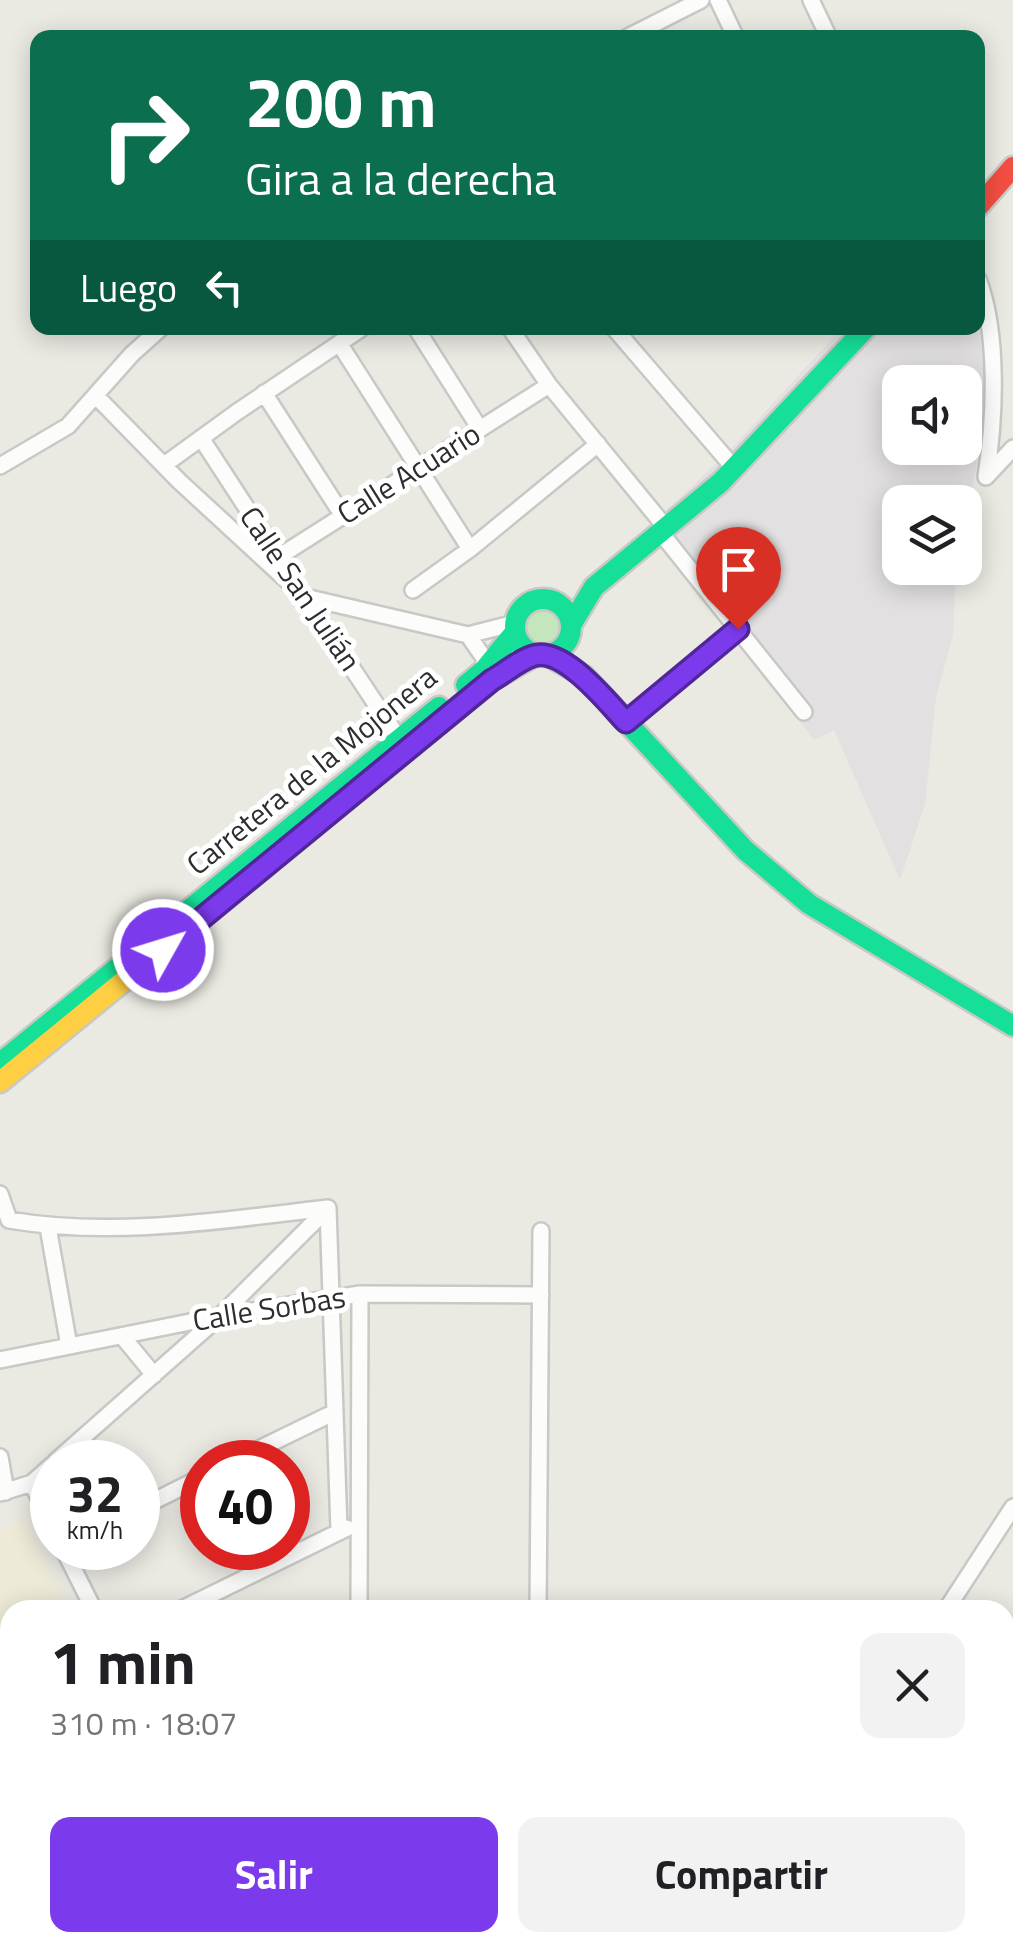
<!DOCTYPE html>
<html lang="es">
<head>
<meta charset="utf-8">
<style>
  :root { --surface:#fff; --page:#f2f2f2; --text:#202124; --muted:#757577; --accent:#7c3aed }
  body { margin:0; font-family:"Titillium Web",sans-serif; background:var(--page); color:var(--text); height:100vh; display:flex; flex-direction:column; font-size:38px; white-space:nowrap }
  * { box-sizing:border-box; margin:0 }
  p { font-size:32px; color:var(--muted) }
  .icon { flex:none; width:55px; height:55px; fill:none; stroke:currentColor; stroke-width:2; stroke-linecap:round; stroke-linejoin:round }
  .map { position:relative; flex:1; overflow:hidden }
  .panel { position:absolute; left:0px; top:1600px; width:1015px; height:352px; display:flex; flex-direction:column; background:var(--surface); border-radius:30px 30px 0 0; box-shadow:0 5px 25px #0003 }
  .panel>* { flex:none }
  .guide { position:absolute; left:30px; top:30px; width:955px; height:305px; border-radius:20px; box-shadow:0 5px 25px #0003; background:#0b6e4f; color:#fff; overflow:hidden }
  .buttons { position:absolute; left:882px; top:365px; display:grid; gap:20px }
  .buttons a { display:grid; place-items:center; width:100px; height:100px; border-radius:20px; background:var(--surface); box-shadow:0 5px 25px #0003; font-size:50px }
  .speed { position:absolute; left:30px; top:1440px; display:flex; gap:20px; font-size:50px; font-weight:700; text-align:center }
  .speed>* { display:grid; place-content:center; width:130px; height:130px; border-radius:50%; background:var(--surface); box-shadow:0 5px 25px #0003; line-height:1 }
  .speed small { font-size:25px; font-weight:400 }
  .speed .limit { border:15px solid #d22; background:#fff; color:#111 }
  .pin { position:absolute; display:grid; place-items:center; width:85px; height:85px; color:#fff; margin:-102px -42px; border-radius:50% 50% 50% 0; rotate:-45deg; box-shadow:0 0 10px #0007 }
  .pin .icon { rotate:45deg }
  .me { position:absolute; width:110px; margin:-55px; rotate:51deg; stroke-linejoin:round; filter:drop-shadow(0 0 8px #0008) }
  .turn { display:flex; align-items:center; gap:35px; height:210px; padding:0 50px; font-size:45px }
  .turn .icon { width:130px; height:130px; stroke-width:2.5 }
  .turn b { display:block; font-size:70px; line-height:85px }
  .then { display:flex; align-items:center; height:95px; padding:0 50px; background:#0003; gap:20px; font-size:38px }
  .round { display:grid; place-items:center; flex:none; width:105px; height:105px; border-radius:20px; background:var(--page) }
  .overview { display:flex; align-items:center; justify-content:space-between; height:170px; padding:0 50px }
  h1 { font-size:60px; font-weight:700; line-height:75px }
  .cta { display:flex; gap:20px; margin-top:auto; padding:20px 50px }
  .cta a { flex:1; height:115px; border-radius:20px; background:var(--accent); color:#fff; font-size:40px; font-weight:700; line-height:115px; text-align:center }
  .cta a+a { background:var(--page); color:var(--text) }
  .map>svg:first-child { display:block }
  .industrial { fill:#e2e0e1; fill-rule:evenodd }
  .education { fill:#edead8 }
  .green { fill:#c5e6bc }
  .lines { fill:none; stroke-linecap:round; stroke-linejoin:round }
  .street-casing { stroke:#c8c8c7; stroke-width:20 }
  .fast-casing { stroke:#c8c8c7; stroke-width:25 }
  .slow-casing { stroke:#c8c8c7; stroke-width:25 }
  .jam-casing { stroke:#c8c8c7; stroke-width:25 }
  .street { stroke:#fcfcfb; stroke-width:15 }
  .fast { stroke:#16e098; stroke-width:20 }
  .slow { stroke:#ffcf43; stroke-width:20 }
  .jam { stroke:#f24e42; stroke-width:20 }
  .route-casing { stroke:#51269a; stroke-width:25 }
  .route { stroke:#7c3aed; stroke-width:18 }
  .labels { text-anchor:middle; stroke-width:10; stroke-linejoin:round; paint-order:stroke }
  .street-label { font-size:30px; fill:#2d2d2d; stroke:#fff }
</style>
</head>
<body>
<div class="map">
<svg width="1013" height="1952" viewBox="0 0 1013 1952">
  <rect width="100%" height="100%" fill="#eae9e2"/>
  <path class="industrial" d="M978,313L985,383L976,469L965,521V502H900V568H956L953,635L936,697L925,804L900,880L834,730L814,740L740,641L648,528L730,450L842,328H978ZM900,382H965V448H900Z"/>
  <path class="education" d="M24,1518L68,1610H10V1714L0,1719V1530Z"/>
  <path class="green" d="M524 627a20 20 0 1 1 40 0a20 20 0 1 1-40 0Z"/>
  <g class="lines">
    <g class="street-casing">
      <path id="street" d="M718,0L736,38
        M811,0L829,38
        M626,38L701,0
        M978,279C999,335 995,418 986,477
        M416,328L480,429
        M510,328L549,385L667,529
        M614,328L734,468
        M339,343L470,549
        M264,393L343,516
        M96,396L179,481L305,597L468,635L515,623
        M201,438L289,573
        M164,465L237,412L362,328
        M0,466L68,426L132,354L161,328
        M986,477L1013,448
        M661,533L804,712
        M272,561L549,385
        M413,590L470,549L598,444
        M305,597L399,739
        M468,635L484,658V670
        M625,722L738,629
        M0,1194L9,1220
        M328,1208L339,1530
        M9,1220C115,1238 223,1220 328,1208
        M48,1227L69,1346
        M122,1336L154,1375
        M0,1360L220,1316L360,1294L541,1295
        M0,1457L6,1492
        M55,1462L220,1316L328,1208
        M232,1462L335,1412
        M32,1483L52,1526
        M0,1493L32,1483L52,1465
        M138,1509L202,1477
        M63,1548L94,1610
        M180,1610L347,1528
        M359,1610L360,1294
        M538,1610L541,1231
        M946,1610L1013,1507
        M0,1732L10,1727
        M0,1801L10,1820
        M0,1881L10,1875
        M115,1952L134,1942
        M535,1952L536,1942
        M647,1952L665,1942"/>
    </g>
    <g class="fast-casing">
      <path id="fast" d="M515 627a28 28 0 1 1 56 0a28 28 0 1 1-56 0Z
        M571,625L594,587L721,482L866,328
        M547,655L584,676L745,850L809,904L1013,1026
        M466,685L484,670L515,632
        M431,730L492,680L536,655
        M0,1063L439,707"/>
    </g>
    <g class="slow-casing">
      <path id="slow" d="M0,1082L431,730"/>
    </g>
    <g class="jam-casing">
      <path id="jam" d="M978,207L1013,167"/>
    </g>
    <use href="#street" class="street"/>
    <use href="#fast" class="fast"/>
    <use href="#slow" class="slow"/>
    <use href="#jam" class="jam"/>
  </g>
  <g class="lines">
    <g class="route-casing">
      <path id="route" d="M163,950L492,680C505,673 519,660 533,656C563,646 607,702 626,722L738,629"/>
    </g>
    <use href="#route" class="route"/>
  </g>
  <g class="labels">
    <g class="street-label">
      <text transform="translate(409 474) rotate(-32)" y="10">Calle Acuario</text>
      <text transform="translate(300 589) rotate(56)" y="10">Calle San Julián</text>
      <text transform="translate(312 771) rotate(-39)" y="10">Carretera de la Mojonera</text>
      <text transform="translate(269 1309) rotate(-9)" y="10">Calle Sorbas</text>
    </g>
  </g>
</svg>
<div class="buttons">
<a><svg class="icon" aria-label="sound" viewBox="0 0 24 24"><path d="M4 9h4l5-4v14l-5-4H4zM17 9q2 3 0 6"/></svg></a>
<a><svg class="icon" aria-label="layers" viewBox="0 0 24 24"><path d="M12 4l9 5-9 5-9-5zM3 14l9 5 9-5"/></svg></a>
</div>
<div class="speed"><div>32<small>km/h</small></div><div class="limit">40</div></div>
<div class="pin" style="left:738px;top:629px;background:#d93025"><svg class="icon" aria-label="arrive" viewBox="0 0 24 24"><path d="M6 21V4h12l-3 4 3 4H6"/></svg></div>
<svg class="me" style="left:163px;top:950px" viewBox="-20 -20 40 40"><circle r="17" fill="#7c3aed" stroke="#fff" stroke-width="3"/><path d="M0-11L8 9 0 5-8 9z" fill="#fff"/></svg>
<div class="guide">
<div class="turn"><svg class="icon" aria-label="right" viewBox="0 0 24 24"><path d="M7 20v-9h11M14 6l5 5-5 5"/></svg><div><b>200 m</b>Gira a la derecha</div></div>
<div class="then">Luego<svg class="icon" aria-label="left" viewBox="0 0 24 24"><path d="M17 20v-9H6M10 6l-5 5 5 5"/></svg></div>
</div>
<section class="panel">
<div class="overview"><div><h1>1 min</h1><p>310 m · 18:07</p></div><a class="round"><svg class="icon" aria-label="close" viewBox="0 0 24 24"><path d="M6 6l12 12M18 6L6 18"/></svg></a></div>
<div class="cta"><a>Salir</a><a>Compartir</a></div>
</section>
</div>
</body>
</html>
